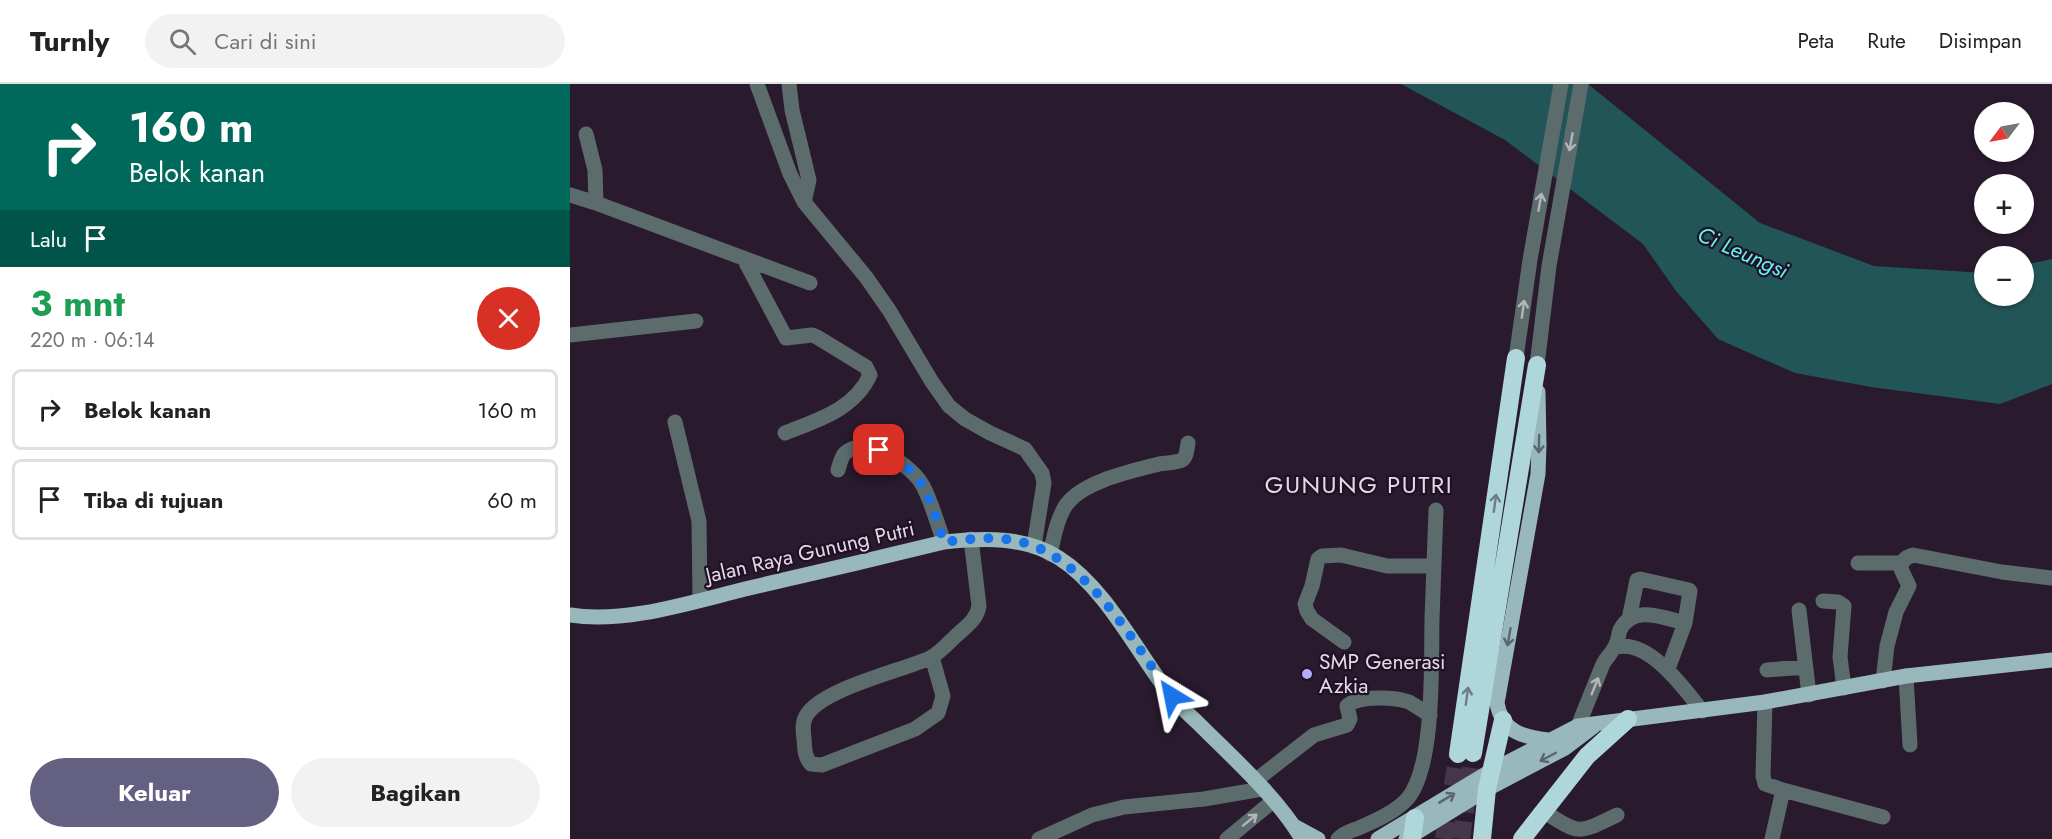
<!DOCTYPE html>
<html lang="id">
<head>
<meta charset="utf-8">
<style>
  :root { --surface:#fff; --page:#f2f2f2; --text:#222; --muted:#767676; --line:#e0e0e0; --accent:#646082 }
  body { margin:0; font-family:Jost,sans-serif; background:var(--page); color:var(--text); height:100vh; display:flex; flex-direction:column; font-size:22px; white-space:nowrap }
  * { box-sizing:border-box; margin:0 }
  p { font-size:20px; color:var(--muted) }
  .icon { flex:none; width:33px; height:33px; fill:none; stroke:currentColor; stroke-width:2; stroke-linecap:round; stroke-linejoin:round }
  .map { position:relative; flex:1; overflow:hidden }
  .drawer { display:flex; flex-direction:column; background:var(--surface); width:570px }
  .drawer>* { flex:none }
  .top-card { background:#00695c; color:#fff; overflow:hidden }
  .needle { width:39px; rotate:238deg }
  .tools { position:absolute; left:1404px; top:18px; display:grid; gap:12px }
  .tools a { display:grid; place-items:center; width:60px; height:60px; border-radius:50%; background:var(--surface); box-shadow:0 2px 4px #0004; font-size:30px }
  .pin { position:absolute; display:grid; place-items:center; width:51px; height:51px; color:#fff; margin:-26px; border-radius:12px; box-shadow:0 3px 9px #0006 }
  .me { position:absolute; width:66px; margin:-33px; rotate:325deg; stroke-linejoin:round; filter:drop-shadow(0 0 4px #0008) }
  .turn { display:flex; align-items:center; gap:21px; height:126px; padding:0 30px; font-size:27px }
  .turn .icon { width:78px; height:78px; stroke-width:2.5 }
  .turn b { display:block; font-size:42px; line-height:51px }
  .then { display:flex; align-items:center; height:57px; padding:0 30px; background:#0003; gap:12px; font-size:22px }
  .round { display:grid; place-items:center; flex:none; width:63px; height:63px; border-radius:32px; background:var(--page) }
  .head { display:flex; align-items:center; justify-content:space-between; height:102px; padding:0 30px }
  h1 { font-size:36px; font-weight:700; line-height:45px; color:#1e9e55 }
  .cta { display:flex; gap:12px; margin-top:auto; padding:12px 30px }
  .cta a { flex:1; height:69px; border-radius:36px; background:var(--accent); color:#fff; font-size:24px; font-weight:700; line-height:69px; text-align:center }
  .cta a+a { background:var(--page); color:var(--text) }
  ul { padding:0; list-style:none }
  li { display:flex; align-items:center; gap:18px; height:81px; margin:0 12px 9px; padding:0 18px; border:3px solid var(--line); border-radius:9px }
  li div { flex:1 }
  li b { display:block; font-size:22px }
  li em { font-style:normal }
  header { display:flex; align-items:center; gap:36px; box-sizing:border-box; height:84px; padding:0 30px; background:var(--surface); border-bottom:2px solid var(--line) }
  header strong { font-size:28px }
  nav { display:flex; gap:33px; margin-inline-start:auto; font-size:21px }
  .search { width:420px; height:54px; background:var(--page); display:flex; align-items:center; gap:15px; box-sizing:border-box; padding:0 21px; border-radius:33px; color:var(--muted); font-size:22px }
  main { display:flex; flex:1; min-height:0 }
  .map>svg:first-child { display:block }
  .water { fill:#225557 }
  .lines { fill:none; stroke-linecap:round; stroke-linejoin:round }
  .highway-tunnel { stroke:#45374a; stroke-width:18; stroke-dasharray:18 9; stroke-linecap:butt }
  .minor { stroke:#5c6c6d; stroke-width:15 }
  .major { stroke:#98b8bb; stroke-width:15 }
  .highway { stroke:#afd6da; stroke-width:18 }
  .oneway { stroke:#b4b4bc }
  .oneway2 { stroke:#5c6470 }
  .oneway3 { stroke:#6f7d88 }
  .route { stroke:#1a73e8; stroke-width:10; stroke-dasharray:0 18 }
  .poi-dot { fill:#b5acf8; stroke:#201124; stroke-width:2 }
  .labels { text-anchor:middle; stroke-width:4.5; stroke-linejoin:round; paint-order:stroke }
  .street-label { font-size:21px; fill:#e4dae7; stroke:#201124 }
  .poi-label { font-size:21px; fill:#e4dae7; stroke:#201124; text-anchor:start }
  .water-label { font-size:22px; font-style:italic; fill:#63f0f4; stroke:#201124 }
  .quarter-label { font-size:24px; letter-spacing:1.5px; fill:#e4dae7; stroke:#201124 }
</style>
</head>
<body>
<header>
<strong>Turnly</strong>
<div class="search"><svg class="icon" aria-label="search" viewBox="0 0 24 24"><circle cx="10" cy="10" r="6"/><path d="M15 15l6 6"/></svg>Cari di sini</div>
<nav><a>Peta</a><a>Rute</a><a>Disimpan</a></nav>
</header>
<main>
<section class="drawer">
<div class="top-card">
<div class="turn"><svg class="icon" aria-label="right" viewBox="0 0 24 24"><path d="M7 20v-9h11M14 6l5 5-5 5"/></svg><div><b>160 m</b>Belok kanan</div></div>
<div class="then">Lalu<svg class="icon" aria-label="arrive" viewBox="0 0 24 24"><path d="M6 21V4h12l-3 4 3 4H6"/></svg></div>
</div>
<div class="head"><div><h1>3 mnt</h1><p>220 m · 06:14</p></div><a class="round" style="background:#d93025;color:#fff"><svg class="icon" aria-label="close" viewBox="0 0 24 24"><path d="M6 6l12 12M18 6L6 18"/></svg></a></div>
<ul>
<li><svg class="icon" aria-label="right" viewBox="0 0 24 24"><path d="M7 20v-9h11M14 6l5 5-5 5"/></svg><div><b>Belok kanan</b></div><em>160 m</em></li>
<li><svg class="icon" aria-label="arrive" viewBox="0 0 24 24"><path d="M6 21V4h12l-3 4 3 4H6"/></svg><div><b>Tiba di tujuan</b></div><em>60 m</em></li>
</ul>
<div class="cta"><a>Keluar</a><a>Bagikan</a></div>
</section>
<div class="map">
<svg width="1482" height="755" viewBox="0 0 1482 755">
  <rect width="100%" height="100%" fill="#291a2e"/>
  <path class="water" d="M831,0H1018L1190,139L1304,182L1414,189V212H1454V181L1482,175V300L1430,320L1301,303L1225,289L1148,255L1106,207L1073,160L935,56Z"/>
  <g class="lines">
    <path class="highway-tunnel" d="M874,755L888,670
      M891,755L903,669"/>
    <path class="minor" d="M187,0L220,90L234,118L296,193L319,226L362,298L379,322L395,335L420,349L455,365L472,389L474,399L464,462
      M219,0L222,26L239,96L234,118
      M16,50L25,86L26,119
      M0,111L26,119L240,199
      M174,175L216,254L242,251L247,253L296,283L300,291C284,326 247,336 215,349
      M0,251L126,237
      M946,274L960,176L991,0
      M967,281L979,182L1011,0
      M105,338L129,437L130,516
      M268,386C270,380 271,373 275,369C296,350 343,382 353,402C362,419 367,439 374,458
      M480,470C484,453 487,435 496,421C513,397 562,387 589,380C595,379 606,379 612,376C617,373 617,364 618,359
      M1288,479H1332L1336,474L1343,471L1432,488L1482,494
      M1253,517L1268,518L1274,522L1270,573L1274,604
      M1229,526L1239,611
      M1059,535L1067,496L1070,495L1119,506L1120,507L1115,539L1098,585
      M774,558L742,535L737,527L735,520L742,502L748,475L752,472L771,471L817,482H864
      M1044,564C1077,552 1115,605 1132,627
      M362,573L373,612L368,629L345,645L252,681L241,680C234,672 235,665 234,655C233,647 232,639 236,632C251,605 331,587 360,574C370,569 379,558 388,550C397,542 407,535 409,522L401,455
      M1197,586L1235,583
      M1336,592L1340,661
      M1313,597L1317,562L1326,528L1339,502L1331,485L1332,479
      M1195,618L1193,692L1195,700L1213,706L1313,733
      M1008,642L1033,580C1036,574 1041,570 1044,564C1048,559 1048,552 1050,546C1063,520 1094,534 1115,539
      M685,697L744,651L777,641L780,635L777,622C789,611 825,613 839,618C846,622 853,627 860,631
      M973,727C1011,751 1007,750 1047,731
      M469,755L522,731L554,723L634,715L692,705
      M657,755L703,717
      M768,755C776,747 782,747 791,743C807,736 827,727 838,714C865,681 861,579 862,535C863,499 865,462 866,426
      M1202,755L1213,706"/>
    <path class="major" d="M968,308L969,361L968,390L927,619C932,648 953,653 978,656
      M0,531C54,540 122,518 175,505C241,490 308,474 374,458C413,454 455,452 489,474C535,503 567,568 600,611C609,622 620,631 629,640C665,676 706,712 732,755
      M724,742L748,755
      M808,755L921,687L1008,642L1195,618L1336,592L1482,576
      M836,755L917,705L995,664L1024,642"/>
    <path class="highway" d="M903,669L967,281
      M888,670L946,274
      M842,755L845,734
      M912,755L917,705L933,636
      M952,755L1017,672L1058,635"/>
  </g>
  <defs><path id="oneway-shaft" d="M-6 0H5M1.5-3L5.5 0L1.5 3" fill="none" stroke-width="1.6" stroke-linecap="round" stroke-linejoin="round" transform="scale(1.5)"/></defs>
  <g class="oneway">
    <use href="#oneway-shaft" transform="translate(1001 58) rotate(100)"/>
    <use href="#oneway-shaft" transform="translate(970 118) rotate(-80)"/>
    <use href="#oneway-shaft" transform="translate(953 225) rotate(-82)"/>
    <use href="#oneway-shaft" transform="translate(1025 602) rotate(-68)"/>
    <use href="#oneway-shaft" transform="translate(680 736) rotate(-39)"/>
  </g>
  <g class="oneway2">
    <use href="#oneway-shaft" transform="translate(969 360) rotate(91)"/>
    <use href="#oneway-shaft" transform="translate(939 553) rotate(100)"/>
    <use href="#oneway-shaft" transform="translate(978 673) rotate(152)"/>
    <use href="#oneway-shaft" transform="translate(877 714) rotate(-31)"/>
  </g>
  <g class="oneway3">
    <use href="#oneway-shaft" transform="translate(925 419) rotate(-82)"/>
    <use href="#oneway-shaft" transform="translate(897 612) rotate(-82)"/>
  </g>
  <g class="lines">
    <path class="route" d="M309,366C321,373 334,379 344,390C360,407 366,436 374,458C398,455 424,452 447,457C517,472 563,558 602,612"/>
  </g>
  <circle class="poi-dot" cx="737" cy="590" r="6"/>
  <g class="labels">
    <g class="street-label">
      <text transform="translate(240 468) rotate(-13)" y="7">Jalan Raya Gunung Putri</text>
    </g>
    <g class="poi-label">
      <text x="749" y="585">SMP Generasi<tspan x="749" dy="24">Azkia</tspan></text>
    </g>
    <g class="water-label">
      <text transform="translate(1173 168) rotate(24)" y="8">Ci Leungsi</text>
    </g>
    <g class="quarter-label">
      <text x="789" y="409">GUNUNG PUTRI</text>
    </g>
  </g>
</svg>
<div class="tools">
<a><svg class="needle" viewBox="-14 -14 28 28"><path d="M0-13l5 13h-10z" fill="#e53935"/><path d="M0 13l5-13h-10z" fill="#767676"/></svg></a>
<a>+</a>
<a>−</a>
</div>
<div class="pin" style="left:309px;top:366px;background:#d93025"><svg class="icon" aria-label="arrive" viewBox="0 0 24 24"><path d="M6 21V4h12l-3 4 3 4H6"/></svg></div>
<svg class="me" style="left:602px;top:612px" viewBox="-20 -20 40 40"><path d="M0-17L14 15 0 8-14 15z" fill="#1a73e8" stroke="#fff" stroke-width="4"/></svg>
</div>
</main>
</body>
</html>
